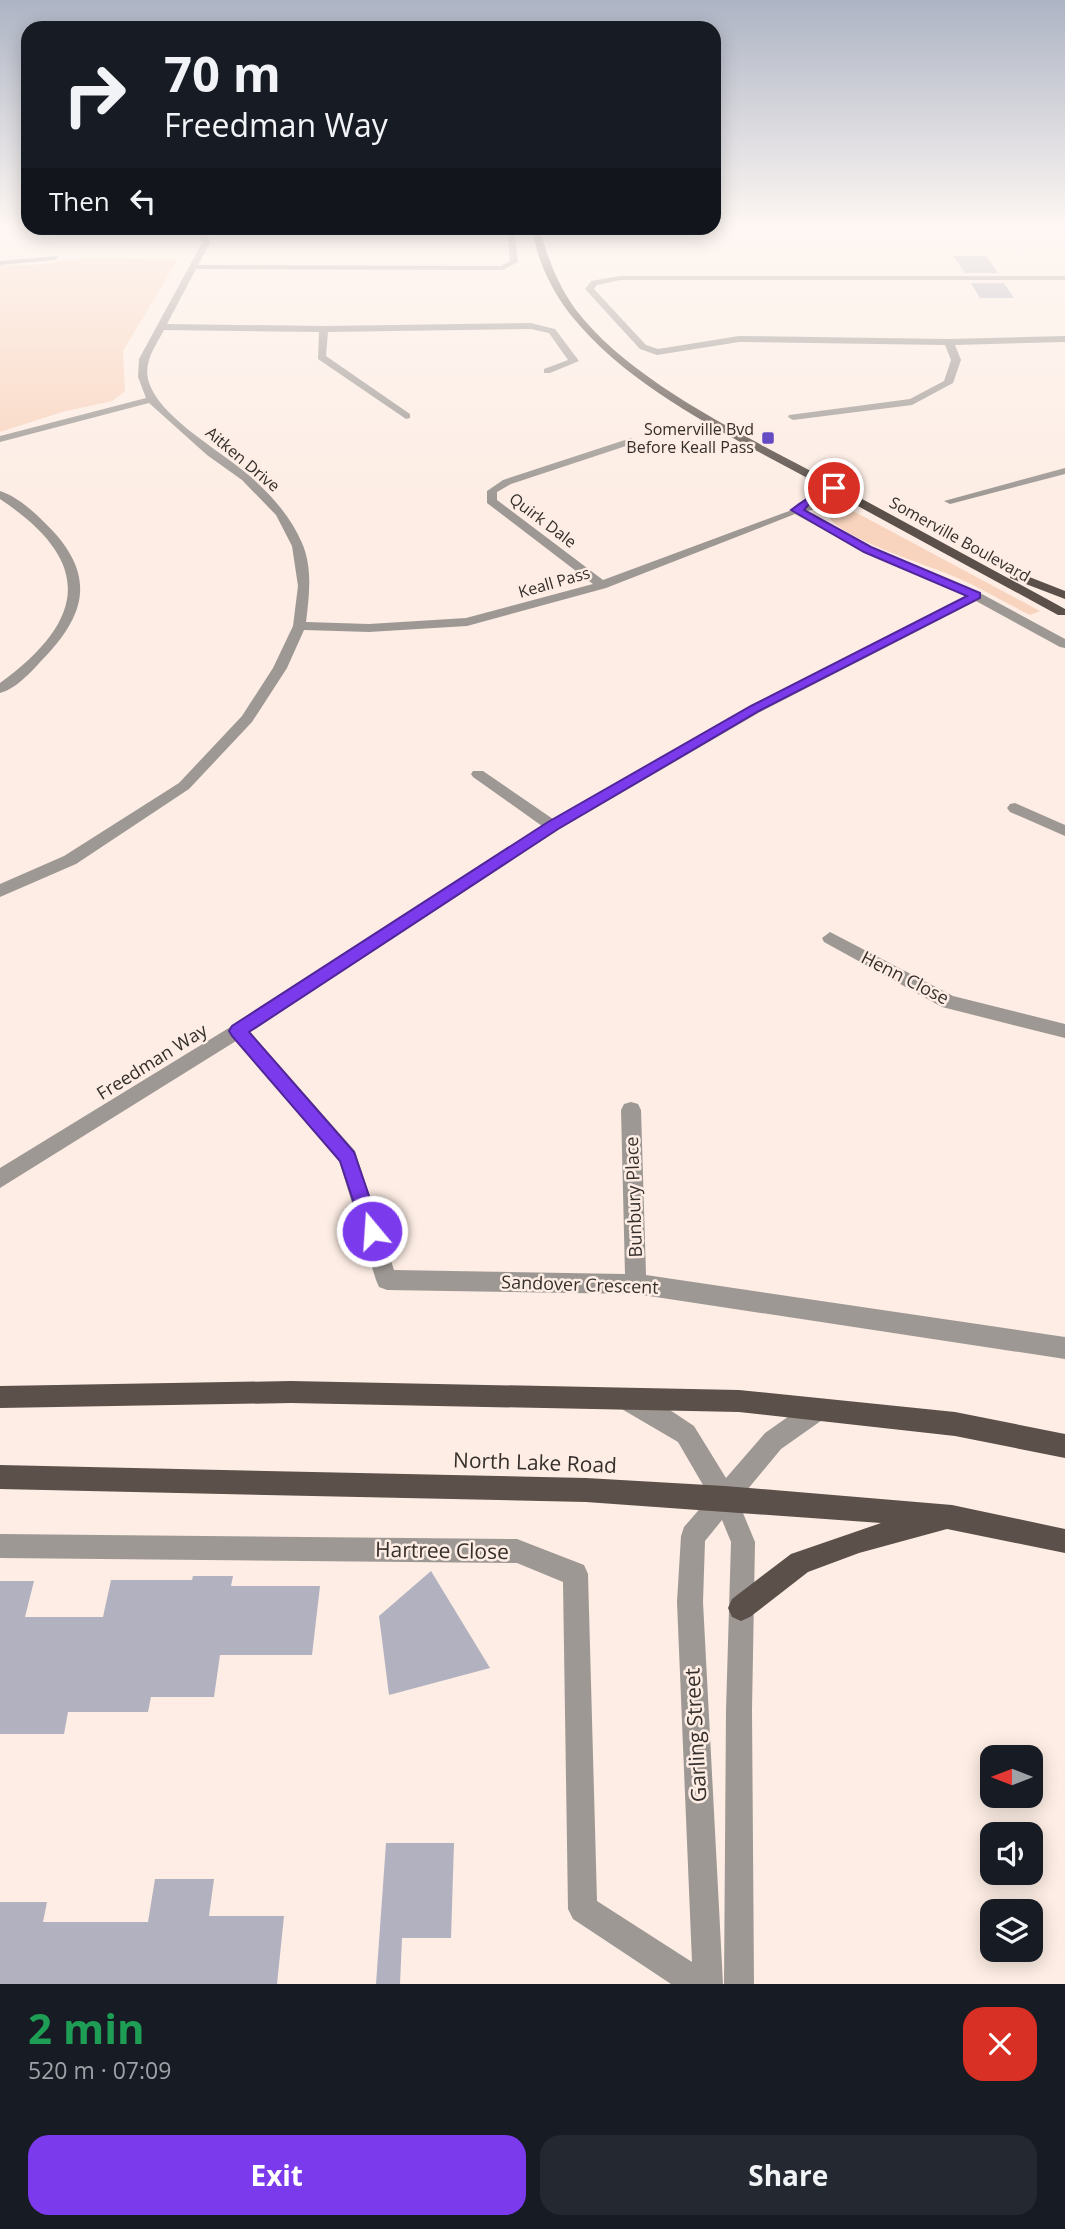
<!DOCTYPE html>
<html lang="en">
<head>
<meta charset="utf-8">
<style>
  :root { --surface:#171b24; --page:#242831; --text:#f1f3f6; --muted:#9ea1a6; --accent:#7c3aed }
  body { margin:0; font-family:"Open Sans",sans-serif; background:var(--page); color:var(--text); height:100vh; display:flex; flex-direction:column; font-size:26px; white-space:nowrap }
  * { box-sizing:border-box; margin:0 }
  p { font-size:23px; color:var(--muted) }
  .icon { flex:none; width:38px; height:38px; fill:none; stroke:currentColor; stroke-width:2; stroke-linecap:round; stroke-linejoin:round }
  .map { position:relative; height:1984px; overflow:hidden }
  .details { display:flex; flex-direction:column; background:var(--surface); flex:1 }
  .details>* { flex:none }
  .guide { position:absolute; left:21px; top:21px; width:700px; height:214px; border-radius:21px; box-shadow:0 4px 18px #0003; background:#171b24; color:var(--text); overflow:hidden }
  .needle { width:46px; rotate:270deg }
  .buttons { position:absolute; left:980px; top:1745px; display:grid; gap:14px }
  .buttons a { display:grid; place-items:center; width:63px; height:63px; border-radius:14px; background:var(--surface); box-shadow:0 4px 18px #0003; font-size:35px }
  .pin { position:absolute; display:grid; place-items:center; width:60px; height:60px; color:#fff; margin:-30px; border:4px solid #fff; border-radius:50%; box-shadow:0 2px 7px #0007 }
  .me { position:absolute; width:77px; margin:-38px; rotate:342deg; stroke-linejoin:round; filter:drop-shadow(0 0 5px #0008) }
  .turn { display:flex; align-items:center; gap:24px; height:147px; padding:0 28px; font-size:32px }
  .turn .icon { width:91px; height:91px; stroke-width:2.5 }
  .turn b { display:block; font-size:49px; line-height:60px }
  .then { display:flex; align-items:center; height:66px; padding:0 28px; background:#0003; gap:14px; font-size:26px }
  .round { display:grid; place-items:center; flex:none; width:74px; height:74px; border-radius:21px; background:var(--page) }
  .head { display:flex; align-items:center; justify-content:space-between; height:119px; padding:0 28px }
  h1 { font-size:42px; font-weight:700; line-height:52px; color:#1e9e55 }
  .button { display:flex; gap:14px; margin-top:auto; padding:14px 28px }
  .button a { flex:1; height:80px; border-radius:21px; background:var(--accent); color:#fff; font-size:28px; font-weight:700; line-height:80px; text-align:center }
  .button a+a { background:var(--page); color:var(--text) }
  .map>svg:first-child { display:block }
  .green { fill:#f8d3bd }
  .building { fill:#b2b1c0 }
  .lines { fill:none; stroke-linecap:round; stroke-linejoin:round }
  .minor { fill:#9e9894; fill-rule:evenodd }
  .major { fill:#5b504a; fill-rule:evenodd }
  .route { fill:#7c3aed; stroke:#51269a; stroke-width:2 }
  .poi-dot { fill:#644ac3; stroke:#fdede4; stroke-width:2.5 }
  .labels { text-anchor:middle; stroke-width:5; stroke-linejoin:round; paint-order:stroke }
  .far-poi-label { font-size:16px; fill:#352f2c; stroke:#fdede4; text-anchor:end }
  .far-street-label { font-size:16px; fill:#352f2c; stroke:#fdede4 }
  .street-label { font-size:18px; fill:#352f2c; stroke:#fdede4 }
  .near-street-label { font-size:21px; fill:#352f2c; stroke:#fdede4 }
</style>
</head>
<body>
<div class="map">
<svg width="1065" height="1984" viewBox="0 0 1065 1984">
  <rect width="100%" height="100%" fill="#fdede4"/>
  <path class="green" d="M84,258L178,259L123,351L125,391L112,401L62,412L0,432V265H33Z
    M834,508L855,512L1040,611L1030,615C1006,603 983,589 958,578C935,567 829,536 826,511Z"/>
  <path class="building" d="M953,256H986L998,273H965Z
    M971,283H1004L1014,298H980Z
    M431,1571L490,1668L389,1695L379,1616Z
    M193,1576H233L231,1586H320L312,1655H220L214,1697H151L148,1712H68L64,1734H0V1581H34L25,1617H103L111,1580H192Z
    M386,1843H454L451,1938H402L400,1984H376Z
    M155,1879H214L209,1916H284L277,1984H0V1902H47L43,1922H148Z"/>
  <g class="lines">
    <path class="minor" d="M814,224H827L808,230H703L699,228Z
      M871,224H1065V227L875,226Z
      M195,228L206,230L210,243L198,265L501,266L510,261L507,228H514L518,262L503,270L196,269L167,324L324,326L531,323L555,329L579,361L550,373H544V369L568,360L549,333L531,329L328,332L326,356L410,414V418L406,419L318,359L319,332L164,330C156,345 144,361 148,379C157,417 222,451 251,477C272,496 291,517 302,543C313,568 309,597 306,622L369,624L466,618L593,584L487,503V491L503,480L631,438L636,441L635,443L511,484L497,492V500L603,580L854,487L858,488V492L822,508L807,511L872,548L980,593L1065,639V648L1060,647L976,601L760,712L558,830L250,1032L355,1151L394,1270L625,1274L621,1110L624,1104L631,1102L638,1104L641,1110L646,1275L1065,1337V1359L636,1294L387,1290L379,1287L376,1280L339,1161L236,1041L0,1188V1168L232,1026L542,826L473,777L471,774L473,771H483L553,819L750,706L966,596L864,552L795,514L606,588L467,626L369,632L304,630L287,668L252,722L189,789L76,864L0,897V884L64,856L179,783L242,716L273,668L293,626L298,586L292,546L276,515L242,480L207,455L149,403L0,442V436L146,398L138,377L139,359L202,243Z
      M58,256L55,260L0,265V261Z
      M620,276H1065V280H620L597,285L594,289L646,345L658,349L739,336L949,339L1065,336V342L955,345L961,360L953,383L912,405L793,420L788,417L789,415L910,399L944,381L951,360L945,345L739,342L657,355L640,349L585,289L591,281Z
      M1065,468V474L950,504L944,501Z
      M0,491C16,496 32,510 44,522C95,571 90,611 42,660C31,672 16,689 0,693V683C88,619 93,561 0,499Z
      M1015,803L1065,825V836L1010,812L1007,808L1010,804Z
      M830,932L953,996L1065,1024V1038L942,1007L824,942L822,938Z
      M628,1389L664,1406L694,1426L726,1478L765,1433L809,1402L817,1399L825,1402L828,1410L825,1418L781,1449L738,1501L755,1542L752,1710L754,1984H724L726,1710L731,1542L722,1520L705,1541L703,1602L723,1984H671L573,1919L568,1909L563,1582L517,1563L0,1558V1534L517,1539L584,1565L588,1574L597,1901L692,1962L677,1602L681,1536L684,1527L710,1497L678,1442L620,1408L617,1400L620,1392Z"/>
    <path class="major" d="M532,228H539C548,258 557,284 576,310C628,378 732,429 807,469C893,516 979,562 1065,609V615H1058C972,568 886,522 800,474C722,432 626,385 570,314C550,288 537,259 532,228Z
      M1014,571L1065,591V599L1010,578V572Z
      M291,1381L739,1390L955,1412L1065,1434V1458L955,1436L739,1412L291,1403L0,1408V1386Z
      M0,1465L586,1478L725,1486L952,1505L1065,1529V1553L947,1529L859,1553L808,1572L750,1617L741,1621L732,1617L728,1608L732,1599L791,1554L881,1523L586,1502L0,1489Z"/>
  </g>
  <linearGradient id="sky" x2="0" y2="1"><stop stop-color="#adb4c4"/><stop offset="0.45" stop-color="#fef7f3"/><stop offset="1" stop-color="#fef7f3" stop-opacity="0"/></linearGradient>
  <rect width="1065" height="502" fill="url(#sky)"/>
  <path class="route" d="M830,486L839,488L811,502L804,510L871,547L980,593V598L759,711L558,829L249,1032L354,1152L381,1231L378,1237L372,1240L365,1237L340,1161L232,1036L229,1031L232,1026L548,822L751,706L967,596L864,552L791,510C804,500 814,494 830,486Z"/>
  <rect class="poi-dot" x="761" y="431" width="14" height="14" rx="3.5"/>
  <g class="labels">
    <g class="far-poi-label">
      <text x="754" y="435">Somerville Bvd<tspan x="754" dy="18">Before Keall Pass</tspan></text>
    </g>
    <g class="far-street-label">
      <text transform="translate(243 459) rotate(40)" y="6">Aitken Drive</text>
      <text transform="translate(543 520) rotate(37)" y="6">Quirk Dale</text>
      <text transform="translate(960 539) rotate(29)" y="6">Somerville Boulevard</text>
      <text transform="translate(554 582) rotate(-16)" y="6">Keall Pass</text>
    </g>
    <g class="street-label">
      <text transform="translate(905 978) rotate(27)" y="6">Henn Close</text>
      <text transform="translate(152 1062) rotate(-32)" y="6">Freedman Way</text>
      <text transform="translate(634 1197) rotate(-92)" y="6">Bunbury Place</text>
      <text transform="translate(580 1285) rotate(2)" y="6">Sandover Crescent</text>
    </g>
    <g class="near-street-label">
      <text transform="translate(535 1463) rotate(2)" y="7">North Lake Road</text>
      <text transform="translate(442 1551) rotate(1)" y="7">Hartree Close</text>
      <text transform="translate(696 1735) rotate(-93)" y="7">Garling Street</text>
    </g>
  </g>
</svg>
<div class="buttons">
<a><svg class="needle" viewBox="-14 -14 28 28"><path d="M0-13l5 13h-10z" fill="#e53935"/><path d="M0 13l5-13h-10z" fill="#9ea1a6"/></svg></a>
<a><svg class="icon" aria-label="sound" viewBox="0 0 24 24"><path d="M4 9h4l5-4v14l-5-4H4zM17 9q2 3 0 6"/></svg></a>
<a><svg class="icon" aria-label="layers" viewBox="0 0 24 24"><path d="M12 4l9 5-9 5-9-5zM3 14l9 5 9-5"/></svg></a>
</div>
<div class="pin" style="left:834px;top:488px;background:#d93025"><svg class="icon" aria-label="arrive" viewBox="0 0 24 24"><path d="M6 21V4h12l-3 4 3 4H6"/></svg></div>
<svg class="me" style="left:372px;top:1231px" viewBox="-20 -20 40 40"><circle r="17" fill="#7c3aed" stroke="#fff" stroke-width="3"/><path d="M0-11L8 9 0 5-8 9z" fill="#fff"/></svg>
<div class="guide">
<div class="turn"><svg class="icon" aria-label="right" viewBox="0 0 24 24"><path d="M7 20v-9h11M14 6l5 5-5 5"/></svg><div><b>70 m</b>Freedman Way</div></div>
<div class="then">Then<svg class="icon" aria-label="left" viewBox="0 0 24 24"><path d="M17 20v-9H6M10 6l-5 5 5 5"/></svg></div>
</div>
</div>
<section class="details">
<div class="head"><div><h1>2 min</h1><p>520 m · 07:09</p></div><a class="round" style="background:#d93025;color:#fff"><svg class="icon" aria-label="close" viewBox="0 0 24 24"><path d="M6 6l12 12M18 6L6 18"/></svg></a></div>
<div class="button"><a>Exit</a><a>Share</a></div>
</section>
</body>
</html>
